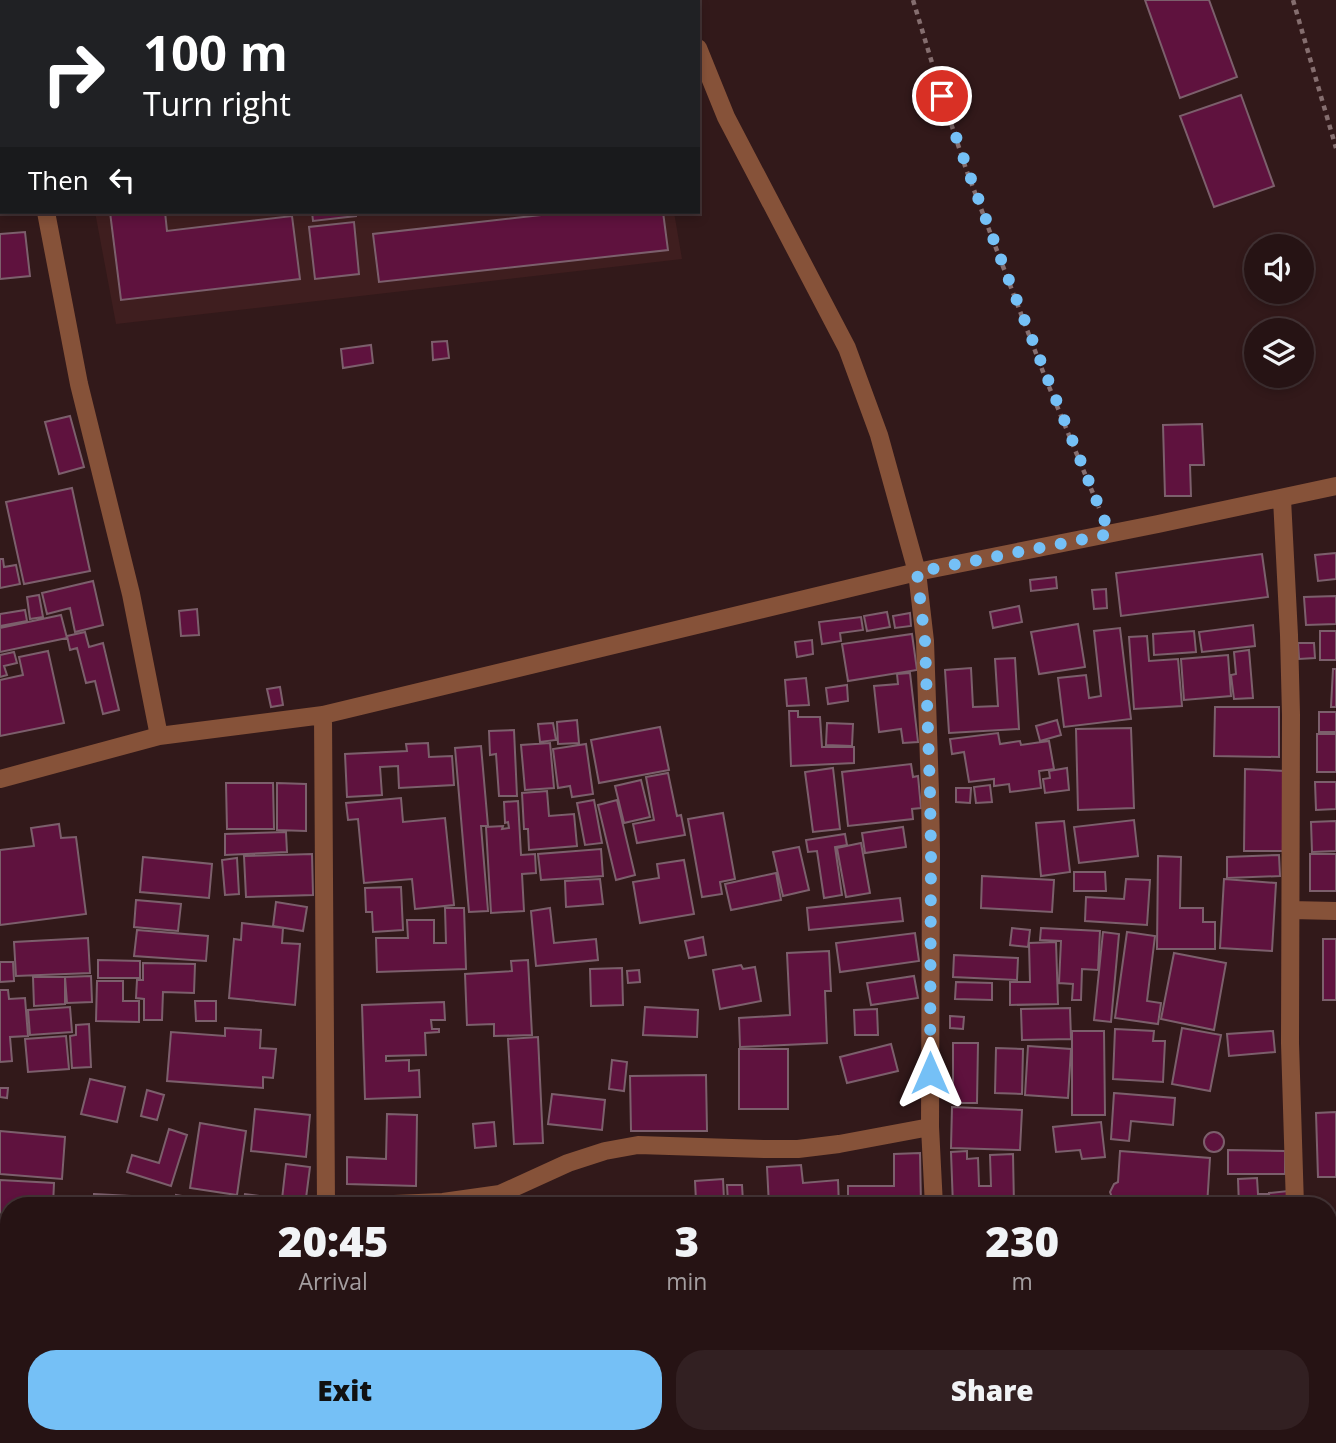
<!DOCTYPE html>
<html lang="en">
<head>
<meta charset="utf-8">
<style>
  :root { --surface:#261314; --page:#322022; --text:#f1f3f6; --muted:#a49ea0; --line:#423234; --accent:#75c0f6 }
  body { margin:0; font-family:"Open Sans",sans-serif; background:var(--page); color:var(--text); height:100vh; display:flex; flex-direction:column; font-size:26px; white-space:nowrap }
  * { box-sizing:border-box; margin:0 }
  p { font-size:23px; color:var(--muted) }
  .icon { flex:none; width:38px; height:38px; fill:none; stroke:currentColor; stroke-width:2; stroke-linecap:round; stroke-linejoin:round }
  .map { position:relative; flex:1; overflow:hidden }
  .drawer { position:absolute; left:0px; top:1197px; width:1337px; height:247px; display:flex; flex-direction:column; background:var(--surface); border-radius:28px 28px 0 0; box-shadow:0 4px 10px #0003,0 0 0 2px var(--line) }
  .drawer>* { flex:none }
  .hud { position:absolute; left:0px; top:0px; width:700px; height:214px; box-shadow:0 4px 10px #0003,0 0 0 2px var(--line); background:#202124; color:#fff; overflow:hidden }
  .tools { position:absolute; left:1244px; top:234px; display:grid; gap:14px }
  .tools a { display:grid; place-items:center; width:70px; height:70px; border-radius:50%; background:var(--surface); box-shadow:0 4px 10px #0003,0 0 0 2px var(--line); font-size:35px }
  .pin { position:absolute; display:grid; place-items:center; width:60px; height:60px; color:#fff; margin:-30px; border:4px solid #fff; border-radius:50%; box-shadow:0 2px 7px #0007 }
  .me { position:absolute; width:77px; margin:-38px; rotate:0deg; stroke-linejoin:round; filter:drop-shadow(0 0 5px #0008) }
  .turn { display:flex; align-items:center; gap:24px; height:147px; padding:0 28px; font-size:32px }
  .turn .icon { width:91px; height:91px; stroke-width:2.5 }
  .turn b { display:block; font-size:49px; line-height:60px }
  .then { display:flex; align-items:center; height:66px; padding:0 28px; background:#0003; gap:14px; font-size:26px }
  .eta { display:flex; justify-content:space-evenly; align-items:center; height:119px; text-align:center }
  .eta b { font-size:42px; font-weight:800; line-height:49px }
  .cta { display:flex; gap:14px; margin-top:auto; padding:14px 28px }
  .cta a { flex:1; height:80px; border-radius:28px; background:var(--accent); color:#111; font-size:28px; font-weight:800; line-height:80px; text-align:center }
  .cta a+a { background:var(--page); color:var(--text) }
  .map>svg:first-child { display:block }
  .built { fill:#3f1e1f }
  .building { fill:#5f123e; stroke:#7c5f6c; stroke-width:2 }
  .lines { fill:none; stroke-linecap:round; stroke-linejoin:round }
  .path { stroke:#856e6f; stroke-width:4.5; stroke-dasharray:5 5; stroke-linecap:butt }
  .minor { stroke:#865239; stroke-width:18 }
  .route { stroke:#75c0f6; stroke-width:12; stroke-dasharray:0 21.6 }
</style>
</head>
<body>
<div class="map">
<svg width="1336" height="1443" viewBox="0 0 1336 1443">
  <rect width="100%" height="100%" fill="#32191a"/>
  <path class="built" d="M57,0H640V2H57Z
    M95,212H674L682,259L116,324Z"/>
  <path class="building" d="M84,0H139V2H84Z
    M286,0H334V2H287Z
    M586,0H626L627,2H587Z
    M1145,0H1209L1237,77L1180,98Z
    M1241,95L1274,186L1214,207L1180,116Z
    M110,212H165L167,231L292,216L300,279L121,300Z
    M312,212H356V216L313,221Z
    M568,212H663L668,250L379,282L373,234Z
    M354,222L359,274L315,279L309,227Z
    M25,232L30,276L0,279V234Z
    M447,341L449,358L433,360L432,342Z
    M371,345L373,363L343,368L341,349Z
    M70,416L84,467L59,474L45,422Z
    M1202,424L1204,465H1190L1191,496H1165L1163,425Z
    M72,488L90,571L24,584L6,502Z
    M1336,553V579L1318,581L1315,555Z
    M1262,554L1268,597L1121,616L1116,573Z
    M0,559H3L4,567L16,565L20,584L0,588Z
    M1056,577L1057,588L1031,591L1030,580Z
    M93,581L103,625L75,632L70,608L47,614L42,593Z
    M1106,589L1107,608L1094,609L1092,590Z
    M39,595L43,617L30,619L27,597Z
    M1336,596V624L1306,625L1304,597Z
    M1019,606L1022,622L993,628L990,612Z
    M197,609L199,635L181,636L179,611Z
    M25,610L27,621L0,626V614Z
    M887,612L890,627L867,631L864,616Z
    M910,613L911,626L895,628L893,616Z
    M61,615L67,638L0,652V628Z
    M861,617L863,630L840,633L841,641L822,644L819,622Z
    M1078,624L1085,667L1039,674L1031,632Z
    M1253,625L1255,646L1202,652L1199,632Z
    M1120,628L1131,719L1064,727L1058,678L1086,675L1089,698L1101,696L1094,631Z
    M1194,631L1196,652L1154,655L1153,634Z
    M1320,631H1336V660H1320Z
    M85,632L89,647L103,643L119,710L103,714L95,681L86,683L77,648L70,650L67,636Z
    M912,634L917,670L848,681L842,644Z
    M1147,636L1149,661L1178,659L1182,706L1134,709L1129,637Z
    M812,640L813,654L797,657L795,642Z
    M1298,643H1314L1315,658L1299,659Z
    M1249,650L1253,698L1234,699L1231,675L1236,674L1234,652Z
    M48,651L64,723L0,736V680L23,675L19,657Z
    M14,652L17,663L4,666L7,675L0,677V655Z
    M1228,655L1231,696L1184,700L1181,659Z
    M1015,658L1019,729L949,733L945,670L971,668L973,707L998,706L995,659Z
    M1333,669H1336V707H1331Z
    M910,673L918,742L903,743L901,729L879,732L874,686L898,684L897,674Z
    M806,678L809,705L787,706L785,680Z
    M847,685L848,701L828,704L826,688Z
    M280,687L283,705L271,707L267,689Z
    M1215,707H1279V757L1214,756Z
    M789,711H798V717H820L822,747H854V763L791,766Z
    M1319,712H1336V732H1319Z
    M577,720L579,743L558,744L557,722Z
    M1057,720L1061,735L1040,741L1036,726Z
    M553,723L556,740L540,742L538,724Z
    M827,723L853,724L852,746L826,745Z
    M660,727L669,770L599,783L591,740Z
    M1131,728L1134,808L1078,810L1076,729Z
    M514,730L517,796H499L496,754L490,755L489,731Z
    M998,733L1000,744L1020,741L1021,745L1049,741L1054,769L1039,771L1041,788L1010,792L1009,784L994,786V779L969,782L964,752L952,754L950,739Z
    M1317,734H1336V772H1317Z
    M428,743L429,757L452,756L454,785L399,788L398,766L380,767L382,795L347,797L345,754L407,751L406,744Z
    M550,743L554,788L525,790L521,745Z
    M586,744L593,794L572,797L570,786L558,788L553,749Z
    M481,746L488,826H481L488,911L469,912L455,748Z
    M911,764L913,777L918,776L921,808L912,809L913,819L848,826L842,772Z
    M833,768L840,829L813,832L805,772Z
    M1067,768L1069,790L1045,793L1043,779L1050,778L1049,771Z
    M1245,769L1285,771V851H1244Z
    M668,773L677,816L681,815L685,835L637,843L633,824L654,820L646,777Z
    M641,780L650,817L624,823L615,786Z
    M1315,782H1336V809L1316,810Z
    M226,783H273L274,829H227Z
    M277,783L306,784V831L277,830Z
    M990,785L992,802L976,803L974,787Z
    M956,788H971L970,803L956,802Z
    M547,791L549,816L574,814L577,846L529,850L528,829H524L522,793Z
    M401,798L403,822L445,818L454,905L415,909L412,879L364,883L358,819L348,820L346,803Z
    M594,800L602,843L585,845L577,803Z
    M617,800L635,875L616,880L598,805Z
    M518,801L521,855L535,854L536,873L522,874L524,911L491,913L486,827L503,826L502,829L509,828L508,822L505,823L504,802Z
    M723,813L735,879L720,882L722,894L702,897L688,819Z
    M1134,820L1138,856L1079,863L1074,827Z
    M1064,821L1070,872L1041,876L1036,823Z
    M1336,821V851L1312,852L1311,822Z
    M59,824L61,838L76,837L86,914L0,925V850L34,846L31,828Z
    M903,827L906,847L865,853L862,833Z
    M286,832L287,852L225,855V834Z
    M845,834L847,845L835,847L842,895L824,898L817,851L808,852L806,840Z
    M861,843L870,893L846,897L837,848Z
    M799,847L809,890L783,896L773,852Z
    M601,849L603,876L541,880L538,854Z
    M312,854L313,895L246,897L244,856Z
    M1310,854H1336V891H1310Z
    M1279,855L1280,876L1227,878V857Z
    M1158,856L1181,857L1180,908H1203V922H1215V949H1157Z
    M143,857L212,864L209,898L140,892Z
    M237,858L239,894L225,895L222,860Z
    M684,860L694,914L640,923L633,882L659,878L657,864Z
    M1074,872H1105L1106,891H1074Z
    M776,873L781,900L731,910L725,884Z
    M982,876L1054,880L1052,912L981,908Z
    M600,879L603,904L566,907L565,881Z
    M1126,879L1150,880L1147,925L1085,921L1086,897L1124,899Z
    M1224,879L1276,883L1272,951L1220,948Z
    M401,887L403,930L373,932L372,912H366L365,888Z
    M900,898L903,921L809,930L807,908Z
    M136,900L181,904L178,931L134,927Z
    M276,902L307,907L303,931L273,926Z
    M445,908H464L466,969L377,972L376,938H408L407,920H434V943H446Z
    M550,908L554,943L596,939L598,960L536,966L531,911Z
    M242,923L283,928L282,943L300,944L295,1005L229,998L234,939L241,940Z
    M1012,928L1030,930L1028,947L1010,945Z
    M1041,928L1100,931L1098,970L1082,969L1081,1000H1072L1073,984L1059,983L1061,941L1040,940Z
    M137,930L208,936L206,961L134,956Z
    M1103,932L1119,934L1111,1022L1094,1020Z
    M1127,932L1155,936L1147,1001L1161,1003L1158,1024L1115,1018Z
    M915,933L919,961L840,972L836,943Z
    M703,937L706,955L689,958L685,941Z
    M88,938L90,973L16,976L14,942Z
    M1323,939H1336V1000H1323Z
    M1056,942L1058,1004L1010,1005V982H1030L1029,943Z
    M829,951L831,991H825L827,1043L740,1047L739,1018L790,1015L787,953Z
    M1174,953L1226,963L1214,1030L1161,1019Z
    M954,955L1018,958L1017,980L953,977Z
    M98,960L140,961V978H98Z
    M528,960L532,1035L494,1036V1024L467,1025L465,974L512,971L511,961Z
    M0,962H13L14,981L0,982Z
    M143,963L195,964L194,993L163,992L162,1020H144V999L136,998L137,980H143Z
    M741,965L743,969L755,967L761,1001L720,1009L713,970Z
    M622,968L623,1005L591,1006L590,969Z
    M639,970L640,982L628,983L627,971Z
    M91,976L92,1002L67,1003L65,977Z
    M914,976L918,998L871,1005L867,983Z
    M33,977H65V1004L34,1006Z
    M97,981H123V1001H139V1022L96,1021Z
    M956,982L992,983V1000L955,999Z
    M0,990H8L9,999L25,998L28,1036L10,1037L12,1061L0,1062Z
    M195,1001H216V1021H196Z
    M444,1002L445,1020H431L432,1029H439V1032L425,1033L426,1055L386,1056V1061L409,1060V1071L419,1070L420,1097L365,1099L362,1005Z
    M70,1007L72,1032L30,1035L28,1010Z
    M645,1007L698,1010L697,1037L643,1035Z
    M1070,1008L1071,1039L1022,1040L1021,1009Z
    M877,1009L878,1035H855L854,1010Z
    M950,1016L964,1017L963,1029L950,1028Z
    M89,1024L91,1067L72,1068L70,1036L76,1035V1025Z
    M225,1028L261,1030L260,1048L276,1049L273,1078L263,1077V1088L167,1081L171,1032L225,1036Z
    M1182,1028L1221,1035L1210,1091L1172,1084Z
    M1115,1029L1154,1031L1153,1041H1165L1163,1082L1113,1079Z
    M1072,1031H1104L1105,1115H1072Z
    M1273,1031L1275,1052L1229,1056L1227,1034Z
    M66,1036L69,1069L28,1072L25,1039Z
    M538,1037L543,1143L514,1144L508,1039Z
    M953,1043H978L977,1103H953Z
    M891,1044L898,1071L847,1083L840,1057Z
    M1028,1046L1071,1049L1068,1098L1025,1095Z
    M996,1048L1023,1049L1022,1094L995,1093Z
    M739,1049H788V1109H739Z
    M612,1060L627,1062L624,1091L609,1089Z
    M706,1075L707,1131H631L630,1076Z
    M90,1079L125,1087L117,1122L81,1114Z
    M0,1088H8L7,1098L0,1097Z
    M147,1090L164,1095L157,1120L141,1116Z
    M1114,1093L1175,1098L1173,1125L1131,1121L1129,1141L1111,1139Z
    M552,1094L605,1100L602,1130L548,1124Z
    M952,1107L1022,1110L1020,1150L951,1148Z
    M255,1109L310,1115L306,1157L251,1151Z
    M1336,1112V1177H1318L1316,1113Z
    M387,1114L417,1115L416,1186L347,1184V1157L386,1159Z
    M494,1122L496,1146L475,1148L473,1124Z
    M1101,1122L1105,1157L1082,1159L1080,1150L1056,1152L1053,1127Z
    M200,1123L246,1131L237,1195L190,1188Z
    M169,1129L187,1135L171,1186L127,1172L132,1155L159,1163Z
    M0,1131L65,1137L62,1179L0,1174Z
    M1204 1142a10 10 0 1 1 20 0a10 10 0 1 1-20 0Z
    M1228,1150L1285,1151V1174H1228Z
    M967,1151V1159L978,1158L979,1186H991L990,1155L1013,1154L1014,1206H953L951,1152Z
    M1120,1151L1210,1158L1207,1206H1134V1202L1127,1206L1119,1205L1113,1200L1110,1192L1114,1184L1118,1182Z
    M920,1153L921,1206H848V1186H894V1154Z
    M286,1164L310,1167L305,1206H243L245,1194L282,1199Z
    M801,1165L803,1183L838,1180L839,1206H769L767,1167Z
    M1257,1178L1258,1194H1268V1206H1239L1238,1179Z
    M723,1179L724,1200L696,1201L695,1181Z
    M0,1180L54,1183L53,1206H9V1214L0,1213Z
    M727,1185H742L743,1202L728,1203Z
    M1288,1191L1289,1206H1270L1269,1193Z
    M94,1194L130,1196L129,1206H94Z
    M176,1195L224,1203L223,1206H175Z
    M0,1217L9,1218V1287H0Z
    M6,1289H9V1304L5,1303Z
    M0,1338L5,1339L0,1359Z
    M58,1435H90L89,1441Z
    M121,1435H159L158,1441Z
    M170,1435L189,1438L188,1443H168Z
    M197,1435H233L231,1443Z
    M241,1435H303L302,1443H241Z
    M351,1435H382V1443H352Z
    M386,1435H438L439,1443H386Z
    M451,1435H482V1443H450Z
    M486,1435H541V1443H486Z
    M545,1435H598V1443H546Z
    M602,1435H620L621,1443H603Z
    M868,1435H917V1443H869Z
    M1057,1435H1089L1059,1442Z
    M1107,1435H1144L1145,1443H1100L1099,1436Z
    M1148,1435H1229V1443H1148Z
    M1242,1435H1298V1443H1242Z"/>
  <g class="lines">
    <path class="path" d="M913,0L942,96L966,169L1045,377L1099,508
      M1293,0L1336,148
      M0,87L2,86
      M0,202L2,201"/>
    <path class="minor" d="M5,0V2
      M679,0L680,2
      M698,48L726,117L847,348L879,435L917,572L925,641L930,792L931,854L930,1127L934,1206
      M46,212L79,384L131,594L159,736
      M1282,499L1289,635L1291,715L1290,1043L1295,1206
      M323,715L326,1206
      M0,779L159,736L323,715L917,572L1158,524L1336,486
      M1291,910L1336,911
      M345,1206L443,1202L500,1194L568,1163L605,1151L638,1145L764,1149H798L839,1144L930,1127
      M1328,1280H1336
      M1328,1426L1331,1443
      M0,1432L9,1435L20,1443
      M327,1435V1443
      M946,1435V1443"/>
  </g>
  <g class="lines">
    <path class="route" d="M930,1073L931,854L930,792L925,641L917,572L1110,534C1052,389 992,244 942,96"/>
  </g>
</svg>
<div class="tools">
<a><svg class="icon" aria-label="sound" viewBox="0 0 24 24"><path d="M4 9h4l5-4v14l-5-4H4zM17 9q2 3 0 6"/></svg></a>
<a><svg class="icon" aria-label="layers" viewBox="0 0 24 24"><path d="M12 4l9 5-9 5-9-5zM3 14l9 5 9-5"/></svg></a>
</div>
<div class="pin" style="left:942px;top:96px;background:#d93025"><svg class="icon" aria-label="arrive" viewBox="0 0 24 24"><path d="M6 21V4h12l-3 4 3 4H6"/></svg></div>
<svg class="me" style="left:930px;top:1073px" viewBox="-20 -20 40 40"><path d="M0-17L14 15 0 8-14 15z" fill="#75c0f6" stroke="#fff" stroke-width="4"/></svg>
<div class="hud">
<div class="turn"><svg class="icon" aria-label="right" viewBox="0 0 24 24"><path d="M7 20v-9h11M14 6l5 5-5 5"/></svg><div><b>100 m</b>Turn right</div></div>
<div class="then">Then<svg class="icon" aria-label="left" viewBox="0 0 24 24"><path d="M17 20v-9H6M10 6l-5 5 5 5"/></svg></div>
</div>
<section class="drawer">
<div class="eta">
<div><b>20:45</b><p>Arrival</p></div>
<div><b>3</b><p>min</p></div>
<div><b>230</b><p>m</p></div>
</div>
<div class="cta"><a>Exit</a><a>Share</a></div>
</section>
</div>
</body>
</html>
